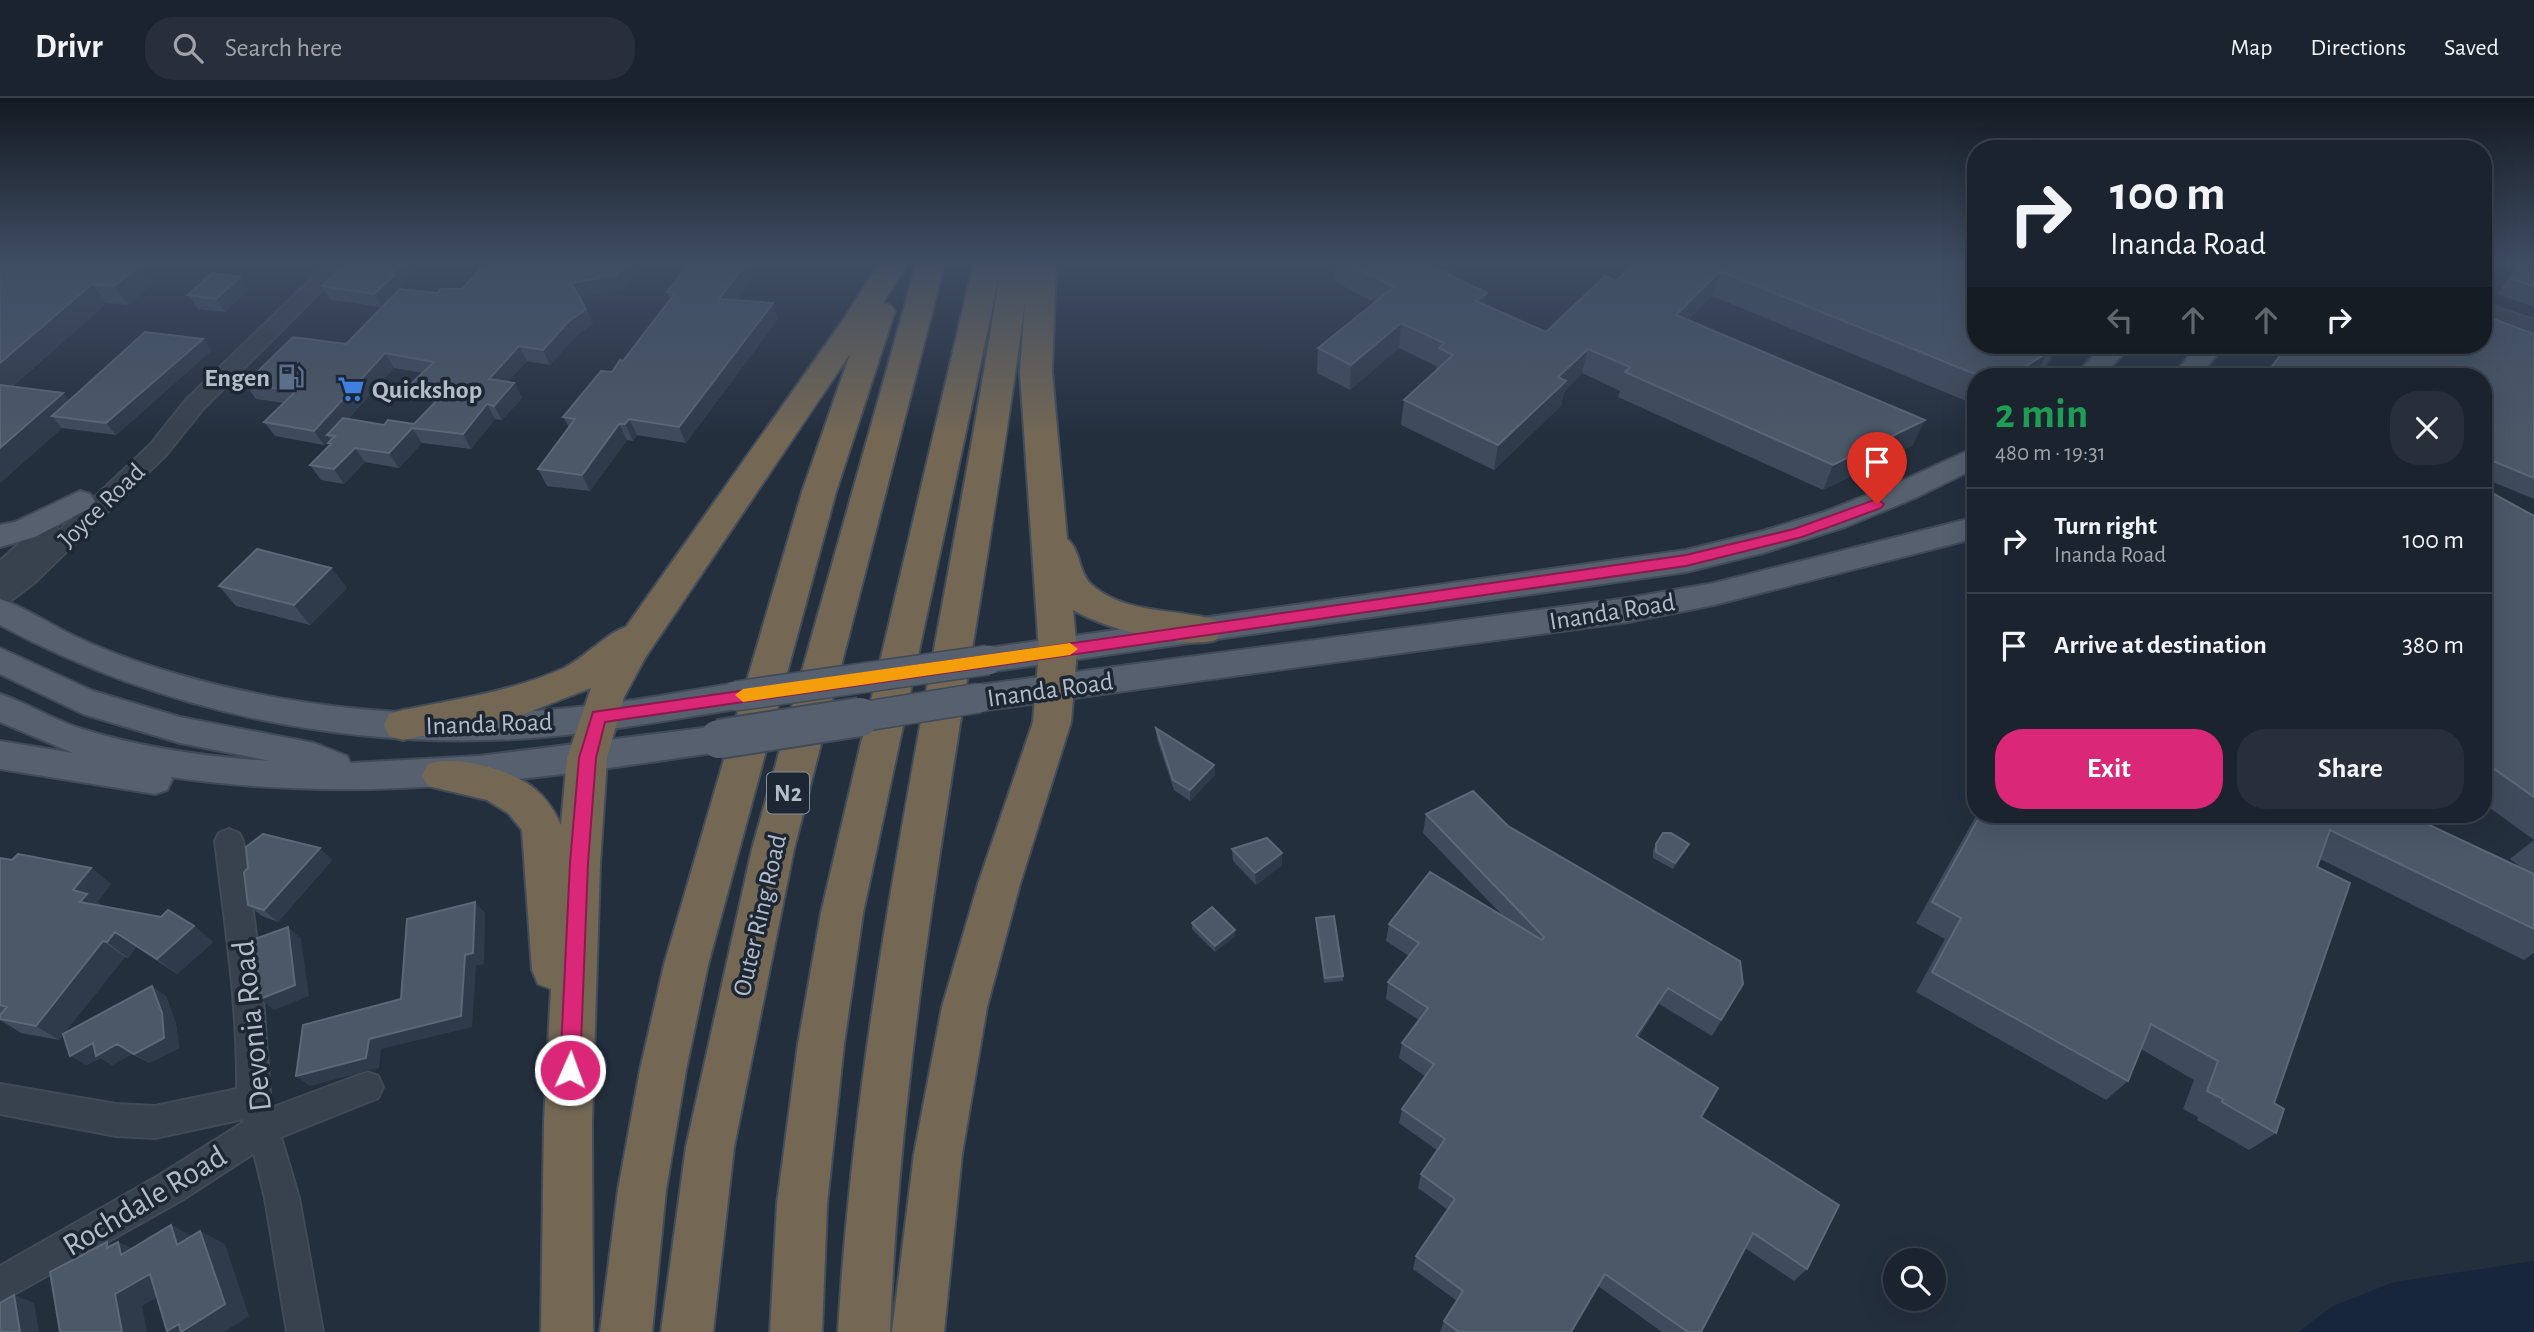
<!DOCTYPE html>
<html lang="en">
<head>
<meta charset="utf-8">
<style>
  :root { --surface:#1b232e; --page:#282f3a; --text:#f1f3f6; --muted:#a0a4aa; --line:#39404a; --accent:#db2777 }
  body { margin:0; font-family:"Alegreya Sans",sans-serif; background:var(--page); color:var(--text); height:100vh; display:flex; flex-direction:column; font-size:26px; white-space:nowrap }
  * { box-sizing:border-box; margin:0 }
  p { font-size:23px; color:var(--muted) }
  .icon { flex:none; width:38px; height:38px; fill:none; stroke:currentColor; stroke-width:2; stroke-linecap:round; stroke-linejoin:round }
  .map { position:relative; flex:1; overflow:hidden }
  .sheet { position:absolute; left:1967px; top:270px; width:525px; height:455px; display:flex; flex-direction:column; background:var(--surface); border-radius:28px; box-shadow:0 7px 28px #0002,0 0 0 2px var(--line) }
  .sheet>* { flex:none }
  .hud { position:absolute; left:1967px; top:42px; width:525px; height:214px; border-radius:28px; box-shadow:0 7px 28px #0002,0 0 0 2px var(--line); background:#1b232e; color:var(--text); overflow:hidden }
  .controls { position:absolute; left:1883px; top:1150px; display:grid; gap:14px }
  .controls a { display:grid; place-items:center; width:63px; height:63px; border-radius:50%; background:var(--surface); box-shadow:0 7px 28px #0002,0 0 0 2px var(--line); font-size:35px }
  .pin { position:absolute; display:grid; place-items:center; width:60px; height:60px; color:#fff; margin:-72px -30px; border-radius:50% 50% 50% 0; rotate:-45deg; box-shadow:0 0 7px #0007 }
  .pin .icon { rotate:45deg }
  .me { position:absolute; width:77px; margin:-38px; rotate:2deg; stroke-linejoin:round; filter:drop-shadow(0 0 5px #0008) }
  .turn { display:flex; align-items:center; gap:24px; height:147px; padding:0 28px; font-size:32px }
  .turn .icon { width:91px; height:91px; stroke-width:2.5 }
  .turn b { display:block; font-size:49px; line-height:60px }
  .lanes { display:flex; align-items:center; height:66px; padding:0 28px; background:#0003; justify-content:center; gap:35px; direction:ltr }
  .lanes .off { opacity:.35 }
  .round { display:grid; place-items:center; flex:none; width:74px; height:74px; border-radius:28px; background:var(--page) }
  .head { display:flex; align-items:center; justify-content:space-between; height:119px; padding:0 28px }
  h1 { font-size:42px; font-weight:700; line-height:52px; color:#1e9e55 }
  .action { display:flex; gap:14px; margin-top:auto; padding:14px 28px }
  .action a { flex:1; height:80px; border-radius:28px; background:var(--accent); color:#fff; font-size:28px; font-weight:700; line-height:80px; text-align:center }
  .action a+a { background:var(--page); color:var(--text) }
  ul { padding:0; list-style:none }
  li { display:flex; align-items:center; gap:21px; height:105px; padding:0 28px; border-top:2px solid var(--line) }
  li div { flex:1 }
  li b { display:block; font-size:26px }
  li em { font-style:normal }
  header { display:flex; align-items:center; gap:42px; box-sizing:border-box; height:98px; padding:0 35px; background:var(--surface); border-bottom:2px solid var(--line) }
  header strong { font-size:33px }
  nav { display:flex; gap:38px; margin-inline-start:auto; font-size:24px }
  .search { width:490px; height:63px; background:var(--page); display:flex; align-items:center; gap:18px; box-sizing:border-box; padding:0 24px; border-radius:28px; color:var(--muted); font-size:26px }
  .map>svg:first-child { display:block }
  .water { fill:#17263c }
  .lines { fill:none; stroke-linecap:round; stroke-linejoin:round }
  .minor-casing { stroke:#414a57; stroke-width:4 }
  .major-casing { stroke:#414a57; stroke-width:4 }
  .highway-casing { stroke:#434c59; stroke-width:4 }
  .minor { fill:#38414e; fill-rule:evenodd }
  .major { fill:#56606e; fill-rule:evenodd }
  .highway { fill:#746855; fill-rule:evenodd }
  .major-bridge-far1-casing { stroke:#414a57; stroke-width:32; stroke-linecap:butt }
  .major-bridge-casing { stroke:#414a57; stroke-width:42; stroke-linecap:butt }
  .major-bridge-far1 { stroke:#56606e; stroke-width:29 }
  .major-bridge { stroke:#56606e; stroke-width:38 }
  .wall { fill:#3f4b5c; fill-rule:evenodd }
  .shaded-wall { fill:#2f3b4b }
  .building { fill:#4b5868; stroke:#5c6777; stroke-width:2 }
  .route { fill:#db2777; stroke:#8e194d; stroke-width:2 }
  .slow { fill:#f59e0b }
  .labels { text-anchor:middle; stroke-width:7; stroke-linejoin:round; paint-order:stroke }
  .shield { fill:#1d2633; stroke:#878f9c; stroke-width:2 }
  .shield-label { font-size:24px; font-weight:bold; fill:#b4bcc9 }
  .poi-label { font-size:26px; font-weight:bold; fill:#b4bcc9; stroke:#1d2633; text-anchor:end }
  .street-label { font-size:26px; fill:#b4bcc9; stroke:#1d2633 }
  .near-street-label { font-size:32px; fill:#b4bcc9; stroke:#1d2633 }
</style>
</head>
<body>
<header>
<strong>Drivr</strong>
<div class="search"><svg class="icon" aria-label="search" viewBox="0 0 24 24"><circle cx="10" cy="10" r="6"/><path d="M15 15l6 6"/></svg>Search here</div>
<nav><a>Map</a><a>Directions</a><a>Saved</a></nav>
</header>
<div class="map">
<svg width="2534" height="1234" viewBox="0 0 2534 1234">
  <rect width="100%" height="100%" fill="#242f3e"/>
  <path class="water" d="M2534,1163V1234H2298L2333,1208L2394,1184Z"/>
  <g class="lines">
    <g class="minor-casing">
      <path id="minor" d="M329,164H350L202,312L166,357L34,485L9,504L0,507V463L39,427L47,425L55,427L59,433L150,347L186,302Z
        M2483,205L2534,222V235L2483,218Z
        M229,731L239,735L243,743L261,872L271,1010L367,974L378,978L383,989L378,1000L281,1039L299,1100L323,1234H287L265,1100L254,1055L182,1102L0,1204V1168L158,1078L244,1024L243,1021L155,1040L116,1038L0,1016V986L116,1006L155,1008L237,991C238,908 225,825 215,743L219,735Z"/>
    </g>
    <g class="major-casing">
      <path id="major" d="M2104,247H2132L2102,278H2074Z
        M2197,247H2224L2200,278H2173Z
        M1976,349V370L1915,400L1845,429L1763,455L1686,474L988,574L977,571L972,562L977,553L988,550L1686,452L1763,433L1824,414L1895,386Z
        M80,393L90,396L95,403L90,410L35,439L0,449V427L15,424Z
        M1976,419V440L1714,507L1628,524L979,613L967,609L963,600L967,591L979,587L1628,500L1714,485Z
        M0,501C23,509 45,523 66,534C102,552 142,566 180,577C301,612 433,623 558,611C618,606 677,595 736,585L748,589L752,598L748,607L736,611C668,622 600,635 532,640C348,653 162,614 0,527Z
        M0,550L93,593L180,619L314,645L347,658L350,665L479,658L719,628L731,631L736,641L731,651L719,654C532,682 360,707 171,679L172,682L167,692L155,696L0,671V643L73,655L0,624V596C27,605 52,621 79,630C141,650 206,659 271,663L180,645L83,616L0,576Z"/>
    </g>
    <g class="highway-casing">
      <path id="highway" d="M880,164H908L883,205L890,207L895,213L836,394L708,867L686,972L666,1092L652,1234H600L618,1092L640,972L664,867L802,394L850,256L645,560L624,599L607,660L600,766L592,1024L593,1234H541L544,1024L551,891L538,886L532,872L522,732L508,715L487,702L428,688L422,677L428,666C455,656 514,672 536,692C547,701 555,714 561,727L567,660L591,590L524,616L403,642L389,638L384,627L389,616L403,612C458,601 513,593 564,570C586,559 605,536 626,529L841,225Z
        M917,164H945L794,751L734,1049L713,1234H661L686,1049L752,751Z
        M974,164H1056L1052,274L1067,441C1081,452 1078,475 1092,487C1126,517 1175,510 1216,522L1221,532L1216,542C1182,552 1104,530 1073,512L1077,553L1071,624L1020,786L987,909L962,1056L944,1234H892L914,1056L942,909L978,786L1033,624L1039,553L1020,274L1025,203C980,547 903,887 890,1234H838C859,876 946,527 1000,174L863,815L844,946L827,1106L822,1234H770L777,1106L798,946L821,815Z"/>
    </g>
    <use href="#minor" class="minor"/>
    <use href="#major" class="major"/>
    <use href="#highway" class="highway"/>
    <g class="major-bridge-far1-casing">
      <path id="major-bridge-far1" d="M736,598L988,562
        M848,621L979,600"/>
    </g>
    <g class="major-bridge-casing">
      <path id="major-bridge" d="M719,641L860,619"/>
    </g>
    <use href="#major-bridge-far1" class="major-bridge-far1"/>
    <use href="#major-bridge" class="major-bridge"/>
  </g>
  <path class="wall" d="M0,164L153,186L129,207L107,205L13,288L70,302L203,241L211,253L116,337L62,330L0,385Z
    M487,164H638L641,172L622,191L579,199L593,225L575,239L550,267L527,263L507,284L514,285L522,300L502,322L495,321L471,351L422,345L399,370L365,364L344,386L321,382L310,367L330,347L328,345L331,343L330,341L324,347L275,338L264,324L284,305L256,301L245,286L346,246L382,209L330,202L322,188H400L402,191L438,195L462,191ZM394,270L423,275L411,286L420,301L435,304L414,326L384,327L348,321Z
    M691,164H807L802,171L763,167L736,202L778,221L686,345L637,337L633,343L627,342L590,393L547,388L538,371L569,329L563,319L623,263L670,201L667,194Z
    M1335,164H1473L1453,179L1485,207L1546,234L1616,183L1634,167L1628,164H1976L2062,247L2040,278H1976V307L1712,198L1688,222L1913,347L1823,392L1618,299L1620,293L1582,275L1564,294L1561,308L1494,372L1401,327L1404,302L1436,273V268L1399,250L1350,292L1317,275L1318,250L1375,205L1334,183Z
    M2518,164H2534V209L2498,196Z
    M240,179L249,192L225,214L198,211L188,197Z
    M2488,219L2534,236V401L2483,380V278H2265L2288,247L2467,249L2468,247H2483V225Z
    M2483,390L2534,418V742L2483,705Z
    M331,470L347,490L310,527L236,508L219,488Z
    M1156,630L1214,667L1215,677L1190,703L1174,692L1157,641Z
    M1426,716L1508,728L1743,886L1712,938L1659,906L1638,940L1701,1019L1807,1171L1794,1183L1745,1150L1701,1234H1662L1598,1188L1571,1234H1440L1444,1223L1457,1203L1413,1171L1416,1158L1448,1112L1418,1090L1421,1076L1438,1053L1399,1025L1402,1011L1425,978L1399,960L1402,945L1419,922L1386,901L1388,884L1409,858L1386,843L1389,826L1503,818L1423,735Z
    M1977,716H2406L2526,773L2510,761L2534,742V855L2524,862L2320,761L2317,769L2274,1005L2276,1035L2249,1052L2197,1022L2198,1019L2183,1011L2194,982L2141,951L2128,983L2106,1002L1916,894L1945,841L1916,825Z
    M1656,746H1689L1686,752L1673,771L1653,760V752Z
    M1232,751L1282,755V767L1256,787L1233,763Z
    M0,760L91,770L111,786L97,804L103,808L194,828L213,844L177,876L136,849L128,860L125,859L65,934L166,898L176,926L179,950L149,965L132,956L112,967L100,960L86,967L63,937L59,942L21,935L0,922Z
    M332,762L278,824L262,818L248,807Z
    M1316,820L1343,878V883L1324,885L1316,826Z
    M1192,825L1235,838L1215,854L1192,831Z"/>
  <path class="shaded-wall" d="M404,164H426L400,188L402,191L382,209L374,196L390,177Z
    M626,164H638L641,172L622,191L578,200L571,185Z
    M747,164H762L763,167L725,218L719,201Z
    M800,164H807L802,171Z
    M1443,164H1473L1432,194L1435,170Z
    M139,167L153,186L129,207L114,188Z
    M1720,173L1712,198L1669,241L1676,217Z
    M240,179L249,192L225,214L216,201Z
    M92,186L107,205L0,299V265Z
    M1487,195L1483,220L1476,203Z
    M773,205L778,221L686,345L679,329Z
    M586,211L593,225L575,239L550,267L543,252L568,224Z
    M1401,225L1399,250L1350,292L1351,267Z
    M203,241L211,253L116,337L106,325Z
    M2059,247H2062L2040,278L2052,256Z
    M519,248L527,263L497,296L489,281Z
    M1588,251L1582,275L1564,294L1561,308L1494,372L1498,347L1558,279Z
    M2048,254L2035,278H2011Z
    M385,255L394,270L332,338L327,337L330,341L324,347L314,333Z
    M514,285L522,300L502,322L494,308Z
    M63,295L80,314L52,318L62,330L0,385V350Z
    M487,306L495,321L471,351L463,336Z
    M629,321L637,337L633,343L625,326Z
    M1925,322L1913,347L1823,392L1833,367Z
    M619,326L627,342L590,393L582,377Z
    M412,330L422,345L399,370L389,355Z
    M355,350L365,364L344,386L334,371Z
    M331,470L347,490L310,527L294,507Z
    M1214,667L1215,677L1190,703V692Z
    M1689,746L1686,752L1673,771L1675,765Z
    M320,750L332,762L278,824L264,812Z
    M1282,755V767L1256,787L1255,775Z
    M91,770L111,786L97,804L108,812L80,804L73,792Z
    M475,804L485,815L484,866L476,868L472,929L381,951L379,970L310,988L296,978L369,941L465,857Z
    M194,828L213,844L177,876L157,861Z
    M288,829L301,841L309,898L274,912L260,901Z
    M1235,832V838L1215,854V848Z
    M115,834L136,849L128,860L107,844Z
    M103,843L125,859L59,942L36,928Z
    M152,888L166,898L176,926L179,950L149,965L134,956Z
    M1668,890L1659,906L1628,954L1636,938Z
    M93,945L117,946L132,956L112,967L100,960L86,967L70,958Z
    M171,1127L196,1140L177,1147Z
    M200,1133L225,1146L249,1218L224,1234H168L167,1233Z
    M107,1144L120,1150L118,1144L145,1156L148,1169L107,1150Z
    M150,1176L176,1188L142,1208L147,1234H122L115,1196Z
    M14,1197L34,1205L39,1234H20Z"/>
  <path class="building" d="M0,164H118L139,167L114,188L92,186L0,265Z
    M348,164H404L390,177H394L374,196L322,188Z
    M487,164H628L616,177L571,185L586,211L568,224L543,252L519,248L489,281L514,285L494,308L487,306L463,336L412,330L389,355L355,350L334,371L310,367L331,346L328,345L335,338L327,337L343,320L384,327L388,322L414,326L446,293L411,286L434,264L385,255L314,333L264,324L296,293L245,286L293,239L346,246L400,191L438,195L441,191H462Z
    M691,164H747L719,201L773,205L679,329L629,321L625,326H619L582,377L538,371L575,321L563,319L601,273L612,274L620,262L623,263L675,195L667,194Z
    M1346,164H1443L1435,170L1487,195L1476,203L1546,234L1605,178L1616,183L1636,164H1976V247H2059L2052,256L2048,254L2011,278H1980L1720,173L1676,217L1925,322L1833,367L1625,274L1630,269L1588,251L1558,279L1566,283L1498,347L1404,302L1453,257L1439,250L1444,245L1401,225L1351,267L1318,250L1394,189Z
    M2521,164H2534V189L2511,180Z
    M212,175L240,179L216,201L188,197Z
    M2488,219L2534,236V380L2483,359V278H2287L2270,271L2288,247H2462L2469,250L2471,247H2483V227Z
    M145,234L203,241L106,325L52,318Z
    M0,287L63,295L0,350Z
    M2483,390L2534,418V699L2483,663Z
    M257,451L331,470L294,507L219,488Z
    M1156,630L1214,667L1190,692L1173,682Z
    M1473,693L1508,728L1740,863L1743,886L1721,922L1668,890L1636,938L1718,990L1701,1019L1839,1107L1807,1171L1753,1135L1701,1234H1688L1605,1176L1571,1234H1459L1444,1223L1463,1193L1416,1158L1455,1101L1421,1076L1445,1041L1402,1011L1434,966L1402,945L1428,910L1388,884L1419,845L1389,826L1430,774L1542,842L1544,839L1426,716Z
    M1981,716H2406L2534,776V831L2330,732L2317,769L2350,785L2274,1005L2284,1011L2276,1035L2222,1004L2223,1001L2207,993L2218,963L2151,926L2128,983L1932,874L1961,820L1932,804Z
    M1663,735H1671L1689,746L1675,765L1656,754V746Z
    M263,736L320,750L264,812L248,807L244,774L248,770L246,749Z
    M1267,740L1282,755L1255,775L1232,751Z
    M18,756L91,770L73,792L87,796L80,804L161,819L168,812L194,828L157,861L115,834L107,844L103,843L36,928L0,921V917L7,909L0,907V760L12,762Z
    M475,804L473,855L465,857L461,918L369,941L366,960L296,978L303,927L401,901L407,821Z
    M1212,809L1235,832L1215,848L1192,825Z
    M1334,818L1343,878L1325,880L1316,820Z
    M288,829L295,887L260,901L255,841Z
    M152,888L162,915L164,940L134,956L117,946L96,958L93,945L70,958L63,936Z
    M171,1127L177,1147L200,1133L225,1206L181,1234L179,1226L167,1233L150,1176L115,1196L122,1234H60L50,1174L107,1144V1150L118,1144L121,1157Z
    M14,1197L20,1234H0V1205Z"/>
  <linearGradient id="sky" x2="0" y2="1"><stop stop-color="#141a22"/><stop offset="0.49" stop-color="#3f4d63"/><stop offset="1" stop-color="#3f4d63" stop-opacity="0"/></linearGradient>
  <rect width="2534" height="337" fill="url(#sky)"/>
  <path class="route" d="M1877,401L1884,406L1881,410L1802,439L1686,468L605,624L596,660L588,765L580,972L577,979L570,981L563,979L560,972L570,765L579,660L593,614L1686,457L1794,431Z"/>
  <path class="slow" d="M1070,545L1078,551L1070,557L743,604L735,597L743,591Z"/>
  <defs>
    <g id="fuel-bare" transform="scale(2.1)"><path d="M-5.5-6h7V0h2V4h1.3V-2.5L3-4.5l.8-.8L6-3V5H2.5V1h-1V6h-7ZM-4.2-4.7v3.2H.2V-4.7Z" fill="#5c6f8a" stroke="#1d2633" stroke-width="2.5" paint-order="stroke"/></g>
    <g id="supermarket-bare" transform="scale(2.1)"><path d="M-6-5.5h2.5l.6 2H6L4.5 2H-2.5L-4.4-4H-6ZM-1.5 3.2a1.3 1.3 0 1 0 .1 0ZM3 3.2a1.3 1.3 0 1 0 .1 0Z" fill="#3f7fe0" stroke="#1d2633" stroke-width="2.5" paint-order="stroke"/></g>
  </defs>
  <g fill-rule="evenodd">
    <use href="#fuel-bare" x="291" y="279"/>
    <use href="#supermarket-bare" x="351" y="291"/>
  </g>
  <g class="labels">
    <rect class="shield" x="767" y="674.5" width="42" height="41" rx="5"/>
    <g class="shield-label">
      <text x="788" y="703">N2</text>
    </g>
    <g class="poi-label">
      <text x="270" y="288">Engen</text>
      <text x="372" y="300" text-anchor="start">Quickshop</text>
    </g>
    <g class="street-label">
      <text transform="translate(101 407) rotate(-44)" y="9">Joyce Road</text>
      <text transform="translate(1612 513) rotate(-9)" y="9">Inanda Road</text>
      <text transform="translate(1050 591) rotate(-8)" y="9">Inanda Road</text>
      <text transform="translate(489 625) rotate(-2)" y="9">Inanda Road</text>
      <text transform="translate(759 817) rotate(-77)" y="9">Outer Ring Road</text>
    </g>
    <g class="near-street-label">
      <text transform="translate(251 928) rotate(-96)" y="11">Devonia Road</text>
      <text transform="translate(144 1102) rotate(-31)" y="11">Rochdale Road</text>
    </g>
  </g>
</svg>
<div class="controls">
<a><svg class="icon" aria-label="search" viewBox="0 0 24 24"><circle cx="10" cy="10" r="6"/><path d="M15 15l6 6"/></svg></a>
</div>
<div class="pin" style="left:1877px;top:406px;background:#d93025"><svg class="icon" aria-label="arrive" viewBox="0 0 24 24"><path d="M6 21V4h12l-3 4 3 4H6"/></svg></div>
<svg class="me" style="left:570px;top:972px" viewBox="-20 -20 40 40"><circle r="17" fill="#db2777" stroke="#fff" stroke-width="3"/><path d="M0-11L8 9 0 5-8 9z" fill="#fff"/></svg>
<div class="hud">
<div class="turn"><svg class="icon" aria-label="right" viewBox="0 0 24 24"><path d="M7 20v-9h11M14 6l5 5-5 5"/></svg><div><b>100 m</b>Inanda Road</div></div>
<div class="lanes"><svg class="icon off" aria-label="left" viewBox="0 0 24 24"><path d="M17 20v-9H6M10 6l-5 5 5 5"/></svg><svg class="icon off" aria-label="ahead" viewBox="0 0 24 24"><path d="M12 20V5M6 11l6-6 6 6"/></svg><svg class="icon off" aria-label="ahead" viewBox="0 0 24 24"><path d="M12 20V5M6 11l6-6 6 6"/></svg><svg class="icon" aria-label="right" viewBox="0 0 24 24"><path d="M7 20v-9h11M14 6l5 5-5 5"/></svg></div>
</div>
<section class="sheet">
<div class="head"><div><h1>2 min</h1><p>480 m · 19:31</p></div><a class="round"><svg class="icon" aria-label="close" viewBox="0 0 24 24"><path d="M6 6l12 12M18 6L6 18"/></svg></a></div>
<ul>
<li><svg class="icon" aria-label="right" viewBox="0 0 24 24"><path d="M7 20v-9h11M14 6l5 5-5 5"/></svg><div><b>Turn right</b><p>Inanda Road</p></div><em>100 m</em></li>
<li><svg class="icon" aria-label="arrive" viewBox="0 0 24 24"><path d="M6 21V4h12l-3 4 3 4H6"/></svg><div><b>Arrive at destination</b></div><em>380 m</em></li>
</ul>
<div class="action"><a>Exit</a><a>Share</a></div>
</section>
</div>
</body>
</html>
